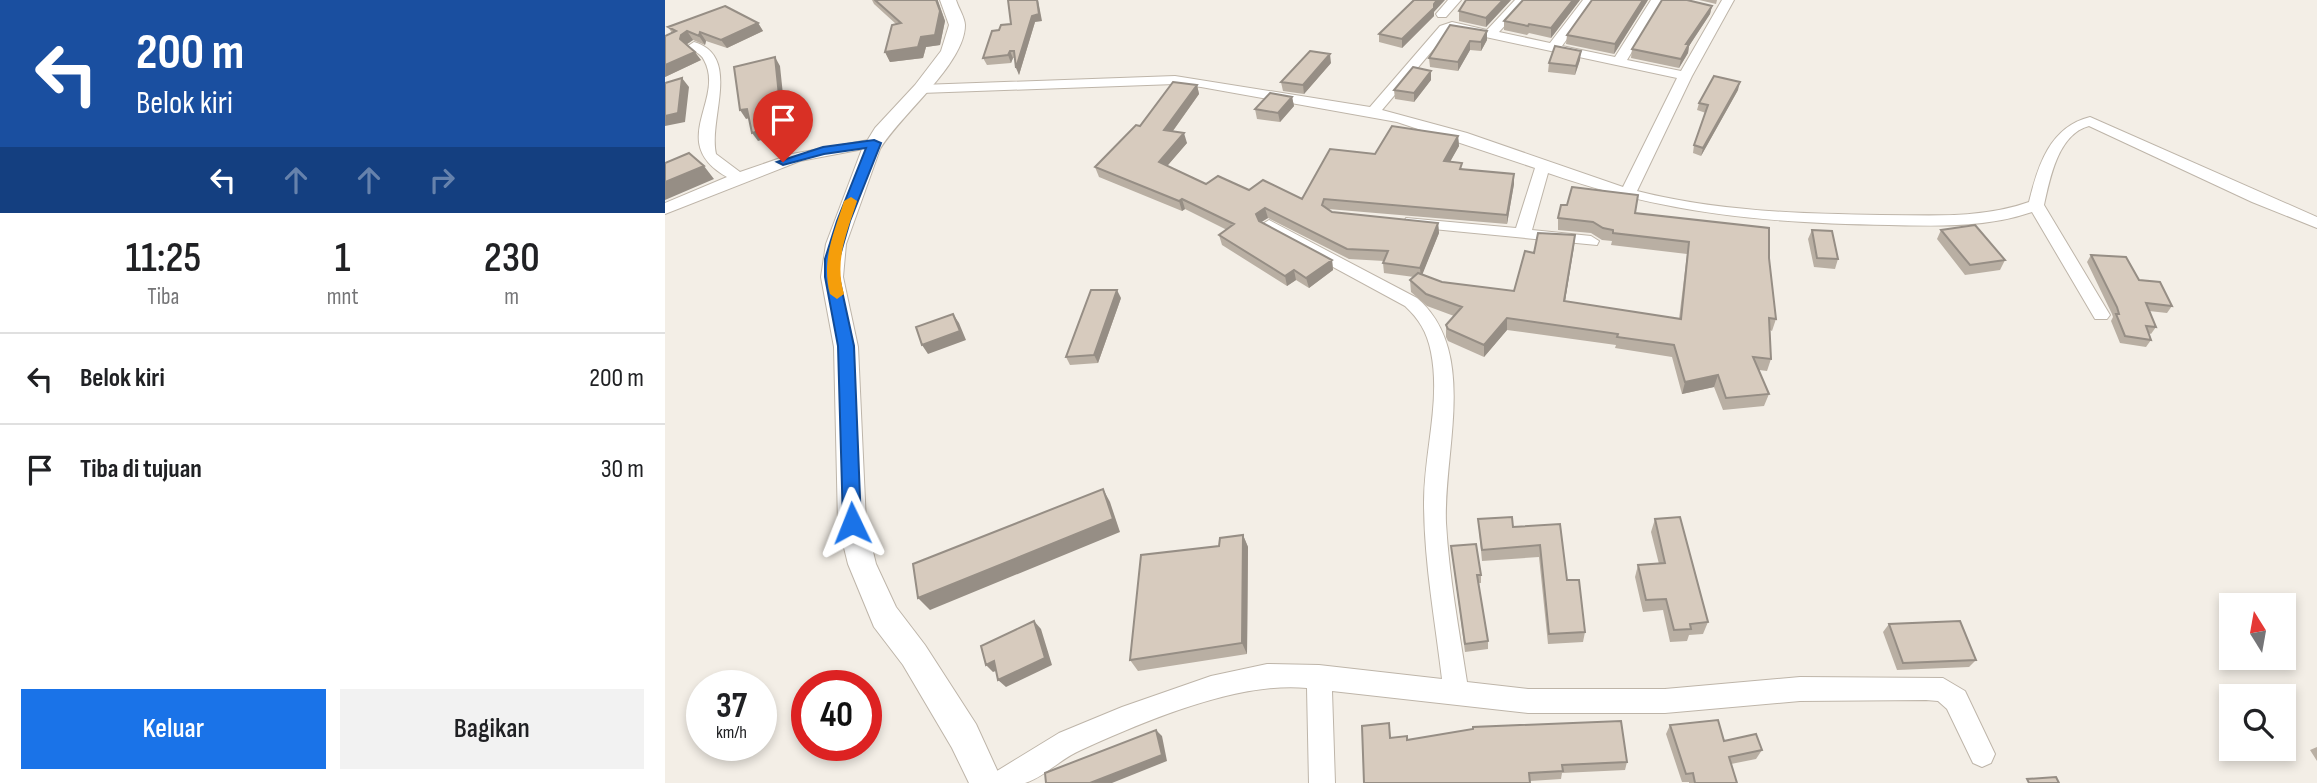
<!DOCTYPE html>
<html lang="id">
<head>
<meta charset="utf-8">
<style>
  :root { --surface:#fff; --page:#f2f2f2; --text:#202124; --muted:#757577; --line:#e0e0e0; --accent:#1a73e8 }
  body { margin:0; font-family:"Sofia Sans Condensed",sans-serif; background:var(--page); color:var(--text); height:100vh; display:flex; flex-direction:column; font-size:26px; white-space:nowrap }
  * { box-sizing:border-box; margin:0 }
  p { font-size:23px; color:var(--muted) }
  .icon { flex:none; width:38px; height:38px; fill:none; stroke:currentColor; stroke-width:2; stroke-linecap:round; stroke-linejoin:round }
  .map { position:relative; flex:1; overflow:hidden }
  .drawer { display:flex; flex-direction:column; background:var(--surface); width:665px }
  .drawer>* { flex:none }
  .banner { background:#1a4fa0; color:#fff; overflow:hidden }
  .needle { width:46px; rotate:349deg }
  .tools { position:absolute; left:1554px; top:593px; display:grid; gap:14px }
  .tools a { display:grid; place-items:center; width:77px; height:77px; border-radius:0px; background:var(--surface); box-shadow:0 4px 10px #0003; font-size:35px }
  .speed { position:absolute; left:21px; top:670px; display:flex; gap:14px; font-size:35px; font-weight:700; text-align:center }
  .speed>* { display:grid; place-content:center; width:91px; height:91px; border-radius:50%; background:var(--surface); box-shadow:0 4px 10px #0003; line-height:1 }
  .speed small { font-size:18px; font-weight:400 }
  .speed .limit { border:10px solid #d22; background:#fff; color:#111 }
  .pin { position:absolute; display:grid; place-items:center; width:60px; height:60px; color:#fff; margin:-72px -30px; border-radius:50% 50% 50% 0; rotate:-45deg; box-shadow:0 0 7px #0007 }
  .pin .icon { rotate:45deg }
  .me { position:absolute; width:77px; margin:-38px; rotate:358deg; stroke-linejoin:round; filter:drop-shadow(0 0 5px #0008) }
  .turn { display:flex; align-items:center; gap:24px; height:147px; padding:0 21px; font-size:32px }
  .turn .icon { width:91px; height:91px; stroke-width:2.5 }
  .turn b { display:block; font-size:49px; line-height:60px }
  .lanes { display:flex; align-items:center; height:66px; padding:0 21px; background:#0003; justify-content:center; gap:35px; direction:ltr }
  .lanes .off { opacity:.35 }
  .eta { display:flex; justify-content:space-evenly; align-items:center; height:119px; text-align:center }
  .eta b { font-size:42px; font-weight:600; line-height:49px }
  .primary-button { display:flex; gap:14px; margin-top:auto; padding:14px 21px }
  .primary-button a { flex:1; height:80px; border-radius:0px; background:var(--accent); color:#fff; font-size:28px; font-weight:600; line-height:80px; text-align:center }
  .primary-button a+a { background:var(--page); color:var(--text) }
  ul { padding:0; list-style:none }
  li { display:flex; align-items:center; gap:21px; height:91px; padding:0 21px; border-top:2px solid var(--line) }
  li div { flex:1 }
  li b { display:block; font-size:26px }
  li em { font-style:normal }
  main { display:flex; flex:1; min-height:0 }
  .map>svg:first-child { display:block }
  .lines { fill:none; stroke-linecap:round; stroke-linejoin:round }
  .minor-casing { stroke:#beb5a9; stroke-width:2 }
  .tertiary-casing { stroke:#beb5a9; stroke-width:2 }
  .minor { fill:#fff; fill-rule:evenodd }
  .tertiary { fill:#fff; fill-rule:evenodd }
  .wall { fill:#b9afa3 }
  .shaded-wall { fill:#968e85 }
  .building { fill:#d7cbbe; stroke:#968e85; stroke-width:2 }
  .route { fill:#1a73e8; stroke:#114b97; stroke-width:2 }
  .slow { fill:#f59e0b }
</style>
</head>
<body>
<main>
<section class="drawer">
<div class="banner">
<div class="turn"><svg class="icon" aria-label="left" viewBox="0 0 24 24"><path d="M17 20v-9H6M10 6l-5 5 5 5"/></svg><div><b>200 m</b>Belok kiri</div></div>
<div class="lanes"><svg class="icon" aria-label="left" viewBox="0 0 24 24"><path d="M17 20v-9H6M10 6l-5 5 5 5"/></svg><svg class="icon off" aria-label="ahead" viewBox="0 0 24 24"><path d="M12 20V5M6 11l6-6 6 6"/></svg><svg class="icon off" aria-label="ahead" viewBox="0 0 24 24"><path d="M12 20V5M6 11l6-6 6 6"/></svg><svg class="icon off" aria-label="right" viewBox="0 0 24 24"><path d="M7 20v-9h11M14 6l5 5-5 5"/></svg></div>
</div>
<div class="eta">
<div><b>11:25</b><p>Tiba</p></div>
<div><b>1</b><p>mnt</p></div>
<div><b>230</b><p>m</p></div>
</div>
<ul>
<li><svg class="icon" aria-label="left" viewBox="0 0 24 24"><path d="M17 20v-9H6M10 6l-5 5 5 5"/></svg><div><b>Belok kiri</b></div><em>200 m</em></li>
<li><svg class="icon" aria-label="arrive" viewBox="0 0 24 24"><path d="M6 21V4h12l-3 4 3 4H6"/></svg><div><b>Tiba di tujuan</b></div><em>30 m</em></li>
</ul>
<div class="primary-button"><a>Keluar</a><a>Bagikan</a></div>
</section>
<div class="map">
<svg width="1652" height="783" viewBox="0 0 1652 783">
  <rect width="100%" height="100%" fill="#f3eee6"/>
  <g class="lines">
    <g class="minor-casing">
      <path id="minor" d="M783,0H796L781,17H773L771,14Z
        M850,0H863L834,32L885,43L918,0H930L897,46L950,57L986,0H998L962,60L1016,71L1057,0H1069L1027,76L972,191C1051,211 1134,214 1216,215C1266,215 1316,219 1364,202C1373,165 1385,127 1425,117L1652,217V228L1587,202L1424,126C1393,134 1385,178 1379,205L1445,315L1442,319H1430L1367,212C1321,228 1272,226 1224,225C1099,223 1002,214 883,173L867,230L926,236L934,241L932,245L747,227L739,222L741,218L851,228L870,168L732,122L536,87L510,84L256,93L249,89L256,85L510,76L705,107L775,26L787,22L822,30ZM788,30L1012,78L958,187L802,133L717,110L783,32Z
        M29,42C77,56 43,119 51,154L75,172L127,154L209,139L216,143L209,147L135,161L0,214V203L62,177C1,142 61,100 39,60C36,53 27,51 23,46Z
        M604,220L752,298C814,351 778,451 781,523C784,576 794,629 802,682L863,689H1000L1135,677L1278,678L1300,691L1330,754L1326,763L1317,767L1308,763L1282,709L1273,701L1261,700L1135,701L1000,713H863L667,691L670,783H644L642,688C573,681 478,722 416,750C398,757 378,778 360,783C350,783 334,783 323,783L327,774L394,733L457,707L546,676L602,664L654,665L777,679C770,620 759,562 759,502C759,452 776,402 766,352C762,332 754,319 740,306L598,229L596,225Z"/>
    </g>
    <g class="tertiary-casing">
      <path id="tertiary" d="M275,0H291C293,7 300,18 300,25C300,64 235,115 215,149L181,244L178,277L193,347L201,523L211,564L231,607L260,645L311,724L338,783H304L287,748L238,665L209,627L183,564L173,523L169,347L156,277L161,244L197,149L210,128L250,85L276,51L284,25Z"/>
    </g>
    <use href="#minor" class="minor"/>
    <use href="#tertiary" class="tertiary"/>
  </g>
  <path class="wall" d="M207,0H273V1L280,21L275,45L261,47L258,58L225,62L220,52L231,24L209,4Z
    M801,0H846L821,27L794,21V11Z
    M915,0L886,38L864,33L862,35L839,30V21Z
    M983,0L949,54L901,44L902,35Z
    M1034,0H1052L1051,4Z
    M1047,6L1045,14L1024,46L1023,53L1014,68L966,58L967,49Z
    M769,12V16L737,48L714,42V34Z
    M377,21L370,22L354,75L350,58H348L346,63L322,65L318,58L336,25Z
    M93,23L98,31L62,48L41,41L40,45L28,40L21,45L36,60L0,77V36L7,33L3,27Z
    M785,25L822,40L816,51L805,50L793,71L765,67L764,58Z
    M915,60L910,75L883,72L884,63Z
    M666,63L639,94L618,91L616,82Z
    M766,80L749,102L730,99L729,90Z
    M532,85L534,94L508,131L522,143L502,166L541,184L637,199L710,154L793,136L794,146L785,161L798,169L849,184L842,224L663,209L667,212L773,223L774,233L757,274L777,282L849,291L869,253L910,235L900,301L1014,319L1022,254L946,245L947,241L937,240L926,233L893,230V218L971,213L1104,258L1111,319L1107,331L1105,330L1106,359L1102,371L1094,370L1104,394L1099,406L1058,410L1049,387L1017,394L1007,357L950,348L951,345L842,330L819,357L783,341L781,337V325L789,316L762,306L746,292L745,280L749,277L719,273L718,263L719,261L684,259L603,218L596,222L667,260L668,270L644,288L631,280L622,286L557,245L554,235L562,230L520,209L517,211L434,177L430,167L475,126Z
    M1073,90L1036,156L1028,153L1029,145L1041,113L1032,110L1034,103Z
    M627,97L629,106L615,122L592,119L590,109Z
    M1147,230L1173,259L1170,269L1149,267L1143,239Z
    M1276,230L1340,260L1335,270L1300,275L1272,239Z
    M1426,255L1474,280L1507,306L1502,313L1484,311L1491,327L1486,334L1484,333L1486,340L1481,347L1455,343L1446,321L1448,317L1447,314L1422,262Z
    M456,298L433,363L405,365L401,357Z
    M813,519L848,527L895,524L902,580L920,632L918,642L883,644L874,557L817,561Z
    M990,519L1043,622L1038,634L1024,635L1022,641L1005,642L998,610L978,612L970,577L973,565L994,564L986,532Z
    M578,535L583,547L582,654L473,671L465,660L554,546Z
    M786,546L816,575V583H813L823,641V649L800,652Z
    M1224,624L1311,660L1304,667L1232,670L1218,632Z
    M724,723L726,738L962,762L960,770L897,773L896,779L865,781L699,783Z
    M1005,725L1059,741L1097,750L1091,759L1066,764L1072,783H1024V782H1017L1001,734Z
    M1652,747V761L1645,750Z"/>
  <path class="shaded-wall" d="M271,0H273V1L280,21L275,45L261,47L258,58L225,62L220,52L256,37Z
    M372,0H373L377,21L370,22L354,75L351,68Z
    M772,0H780L769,12V16L737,48V39Z
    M838,0H846L821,27V18Z
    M908,0H915L886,38V28Z
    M978,0H983L949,54L950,44Z
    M1047,6L1045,14L1024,46L1023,53L1014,68L1016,59L1021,44Z
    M93,23L98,31L62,48L56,40Z
    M22,31L28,40L22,44L21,48L15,39L16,35Z
    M822,31V40L816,51V42Z
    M35,32L41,41L40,45L34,36Z
    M805,41V50L793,71V62Z
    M345,51L348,58L346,63L343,55Z
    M916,51L915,60L910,75L911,66Z
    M30,52L36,60L0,77V65Z
    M665,54L666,63L639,94L638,85Z
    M110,57L115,66L122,133L93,141L87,133Z
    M766,71V80L749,102V93Z
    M17,78L24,87L20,122L0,126V116Z
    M1075,82L1073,90L1036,156L1038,148Z
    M532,85L534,94L502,139L499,130Z
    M627,97L629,106L615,122L613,113Z
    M82,109L88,117L81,119L75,110Z
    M519,133L522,143L497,172L494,162Z
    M793,136L794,146L780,171L779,161Z
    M39,166L49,179L0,200V182Z
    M849,174V184L842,224V215Z
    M517,199L520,209L517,211L514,201Z
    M600,208L603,218L593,224L591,214Z
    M773,223L774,233L756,278L755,268Z
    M910,235L909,247L898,313L899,301Z
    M667,260L668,270L644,288L641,278Z
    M629,270L631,280L622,286L620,276Z
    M452,290L456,298L433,363L429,355Z
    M288,314L294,323L301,340L263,354L257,345Z
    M842,318V330L819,357V345Z
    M1053,375L1049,387L1017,394L1020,382Z
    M438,489L445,502L455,532L265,610L253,598Z
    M578,535L583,547L582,654L577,643Z
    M369,621L376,629L387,665L341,687L333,680Z
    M329,661L336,669L328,672L321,665Z
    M491,730L497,736L502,761L447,783H425Z"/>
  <path class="building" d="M210,0H271L275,11L270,35L256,37L253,47L220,52L227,25L236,23Z
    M343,0H372L374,14L367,16L351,68L349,51H345L343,55L318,58L327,31L334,30L336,25L346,24Z
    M749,0H772L769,4V8L737,39L714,34Z
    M801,0H838L821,18L794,11Z
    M858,0H908L886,28L864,24L863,26L839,21Z
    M927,0H978L950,44L902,35Z
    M997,0H1022L1047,6L1021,44H1024L1016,59L967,49Z
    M60,6L93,23L56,40L35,32L34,36L22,31L16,35L15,39L30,52L0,65V36L11,31L3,27Z
    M785,25L822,31L816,42L805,41L793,62L764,58Z
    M890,46L916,51L911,66L884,63Z
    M645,51L665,54L638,85L616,82Z
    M110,57L117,125L87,133L82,109L75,110L69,67Z
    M748,67L766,71L749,93L729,90Z
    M1049,76L1075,82L1038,148L1029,145L1043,105L1034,103Z
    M17,78L13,113L0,116V83Z
    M508,82L532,85L499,130L519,133L494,162L541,184L553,176L584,190L598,180L637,199L665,149L710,154L727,126L793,136L779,161L797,163L795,169L849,174L842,215L659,199L657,205L667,212L773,223L755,268L718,263L723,251L682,249L600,208L591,214L594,221L667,260L641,278L629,270L620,276L554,235L569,224L517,199L514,201L430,167L471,125L475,126Z
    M605,93L627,97L613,113L590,109Z
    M24,153L39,166L0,182V163Z
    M907,187L973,195L970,213L1104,228V258L1111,319L1104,318L1106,359L1088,357L1104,394L1061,398L1053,375L1020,382L1009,345L952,337L953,334L842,318L819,345L783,329L781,325L797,307L761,294L745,280L753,273L777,282L849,291L860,251L869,253L873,233L910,235L899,301L1016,319L1024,242L948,233V230L938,228L928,222L893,218L896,205H902Z
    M1310,225L1340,260L1305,265L1276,230Z
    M1147,230L1167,231L1173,259L1152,258Z
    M1426,255L1461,257L1474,280L1495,282L1507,306L1481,303L1491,327L1481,326L1486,340L1460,336L1451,314H1454L1452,307Z
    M426,290H452L429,355L401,357Z
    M288,314L295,331L257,345L251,327Z
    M438,489L448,519L253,598L248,564Z
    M847,517L848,527L895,524L902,580H914L920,632L884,634L875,545L817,550L813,519Z
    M1015,517L1043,622L1025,624L1026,629L1009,630L1001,599L981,600L973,565L1000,563L990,519Z
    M578,535L577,643L465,660L476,555L554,546L555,538Z
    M811,544L816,575H812L823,641L800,644L786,546Z
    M369,621L380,658L333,680L329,661L321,665L316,646Z
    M1295,621L1311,660L1238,663L1224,624Z
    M1053,720L1059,741L1091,734L1097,750L1064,757L1072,783H1030L1028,773L1021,774L1005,725Z
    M956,721L962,762L897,765L898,771L864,773L865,783H699L697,726L724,723L725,738L742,736V740L808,729V727Z
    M491,730L497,755L425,783H381L380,773Z
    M1391,777L1394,783H1364L1362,779Z"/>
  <path class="route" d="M209,140L216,143L185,221L174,259V277L189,346L196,523L193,528L187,531L180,528L178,523L173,346L160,277V259L172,221L201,148L159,154L118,165L112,162L158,147Z"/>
  <path class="slow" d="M186,197L192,201C182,233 169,260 179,294L172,299L165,294C156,260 169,233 179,201Z"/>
</svg>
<div class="tools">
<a><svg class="needle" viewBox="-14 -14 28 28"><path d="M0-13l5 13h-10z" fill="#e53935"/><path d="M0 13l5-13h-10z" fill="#757577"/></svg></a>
<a><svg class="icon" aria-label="search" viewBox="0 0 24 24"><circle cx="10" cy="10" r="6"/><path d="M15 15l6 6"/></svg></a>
</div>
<div class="speed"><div>37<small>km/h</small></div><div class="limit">40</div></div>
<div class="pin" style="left:118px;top:162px;background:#d93025"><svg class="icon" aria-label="arrive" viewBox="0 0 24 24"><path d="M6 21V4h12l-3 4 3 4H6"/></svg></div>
<svg class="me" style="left:187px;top:523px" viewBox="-20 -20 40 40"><path d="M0-17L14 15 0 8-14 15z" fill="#1a73e8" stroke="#fff" stroke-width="4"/></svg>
</div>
</main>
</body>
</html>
